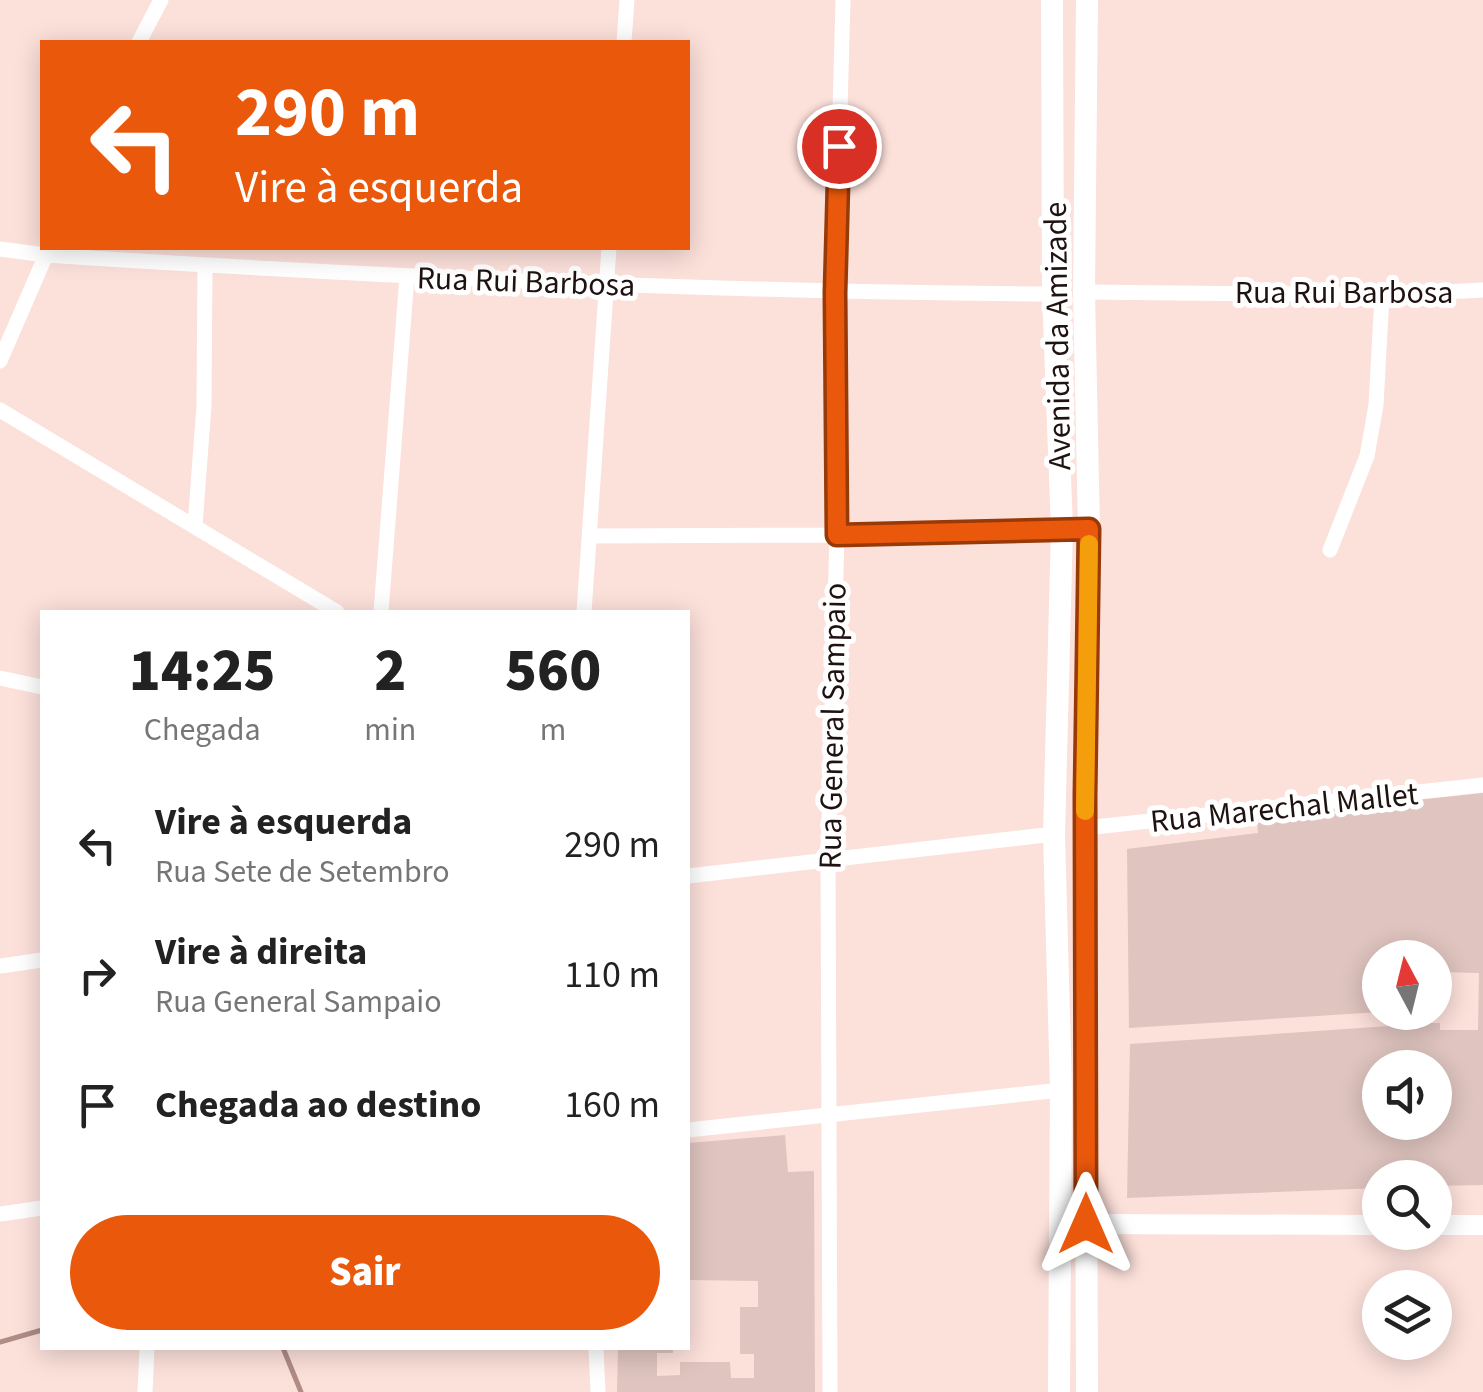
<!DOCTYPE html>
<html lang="pt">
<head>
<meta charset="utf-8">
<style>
  :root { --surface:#fff; --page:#f2f2f2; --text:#222; --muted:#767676; --accent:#ea580c }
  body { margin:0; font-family:"Source Sans 3",sans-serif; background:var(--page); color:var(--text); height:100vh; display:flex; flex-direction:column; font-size:38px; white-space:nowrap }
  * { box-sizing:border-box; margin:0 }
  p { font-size:32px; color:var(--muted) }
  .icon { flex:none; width:55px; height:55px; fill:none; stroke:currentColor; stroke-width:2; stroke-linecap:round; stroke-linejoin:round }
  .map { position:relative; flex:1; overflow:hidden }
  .sheet { position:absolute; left:40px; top:610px; width:650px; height:740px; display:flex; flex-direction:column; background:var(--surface); border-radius:0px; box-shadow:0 5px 25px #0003 }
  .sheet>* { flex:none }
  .top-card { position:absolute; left:40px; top:40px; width:650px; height:210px; border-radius:0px; box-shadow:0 5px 25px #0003; background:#ea580c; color:#fff; overflow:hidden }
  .needle { width:65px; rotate:353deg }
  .controls { position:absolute; left:1362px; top:940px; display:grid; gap:20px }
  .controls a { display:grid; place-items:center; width:90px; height:90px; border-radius:50%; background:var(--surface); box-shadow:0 5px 25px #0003; font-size:50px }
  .pin { position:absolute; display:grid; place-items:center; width:85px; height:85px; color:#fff; margin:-42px; border:5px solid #fff; border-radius:50%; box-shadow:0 2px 10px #0007 }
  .me { position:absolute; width:110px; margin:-55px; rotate:0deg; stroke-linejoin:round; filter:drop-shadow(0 0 8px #0008) }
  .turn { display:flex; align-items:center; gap:35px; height:210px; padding:0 30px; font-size:45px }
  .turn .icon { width:130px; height:130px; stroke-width:2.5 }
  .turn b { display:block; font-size:70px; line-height:85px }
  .eta { display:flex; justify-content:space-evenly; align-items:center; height:170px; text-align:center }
  .eta b { font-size:60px; font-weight:800; line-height:70px }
  .action { display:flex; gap:20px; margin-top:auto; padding:20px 30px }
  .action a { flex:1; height:115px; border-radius:60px; background:var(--accent); color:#fff; font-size:40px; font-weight:800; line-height:115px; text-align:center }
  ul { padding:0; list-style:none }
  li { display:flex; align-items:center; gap:30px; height:130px; padding:0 30px }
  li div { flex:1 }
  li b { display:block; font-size:38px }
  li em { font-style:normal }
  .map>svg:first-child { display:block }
  .green { fill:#dfc4bf; fill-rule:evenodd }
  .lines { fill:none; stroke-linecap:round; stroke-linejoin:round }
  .stream { stroke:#af8c85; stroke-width:5 }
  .minor { stroke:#fff; stroke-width:15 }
  .tertiary { stroke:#fff; stroke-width:20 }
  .secondary { stroke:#fff; stroke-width:22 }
  .route-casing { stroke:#983908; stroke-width:25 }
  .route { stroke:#ea580c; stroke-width:18 }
  .slow { stroke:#f59e0b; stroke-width:18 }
  .labels { text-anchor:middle; stroke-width:10; stroke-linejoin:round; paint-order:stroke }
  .street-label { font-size:32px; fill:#1f1311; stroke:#fff }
</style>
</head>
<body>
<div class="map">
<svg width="1483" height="1392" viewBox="0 0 1483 1392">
  <rect width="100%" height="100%" fill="#fce0da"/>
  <path class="green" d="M1483,793V1185L1435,1186V1178H1380V1188L1127,1198L1130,1044L1432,1023H1440V1030H1478L1479,973L1439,972L1435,975V958H1380V1012L1129,1028L1127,849L1258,833L1257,817ZM1380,1068H1435V1122H1380Z
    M785,1135L788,1172L814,1171L815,1392H617L618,1348H673V1353H657V1376L680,1375V1362H730L731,1378H754V1354H740V1307H758V1281L688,1280V1143Z"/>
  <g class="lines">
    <path class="stream" d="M0,1342L42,1330
      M283,1348L301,1392"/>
    <path class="minor" d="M139,42L161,0
      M624,42L627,0
      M0,249L45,255C381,277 717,292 1053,294
      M1084,292L1382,295L1483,290
      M0,361L49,248
      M0,410L337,612
      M195,526L204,405L205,265
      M589,536L837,535L1089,529
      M1330,550L1367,456L1376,405L1382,295
      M381,612L407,276
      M584,612L609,248
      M0,678L42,687
      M1085,828L1483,785
      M688,876L1054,834
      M0,966L42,960
      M688,1130L1061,1090
      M0,1214L42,1208
      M596,1348L598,1392
      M145,1392L147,1348
      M830,1392L828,858L837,535L835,293L843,0"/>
    <path class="tertiary" d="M1087,1224L1380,1225
      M1435,1225H1483"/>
    <path class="secondary" d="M1052,0L1053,294L1062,528L1054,834L1061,1090L1059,1392
      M1087,0L1084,292L1089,529L1085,828L1087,1392"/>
  </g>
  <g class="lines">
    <g class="route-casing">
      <path id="route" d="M839,146L835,293L837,535L1089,529L1085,796L1086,1224"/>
    </g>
    <use href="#route" class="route"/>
    <path class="slow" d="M1085,811L1089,544"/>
  </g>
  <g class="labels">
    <g class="street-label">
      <text transform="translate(526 281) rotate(2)" y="11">Rua Rui Barbosa</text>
      <text x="1344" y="303">Rua Rui Barbosa</text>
      <text transform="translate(1057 336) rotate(-91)" y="11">Avenida da Amizade</text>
      <text transform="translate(832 726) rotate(-89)" y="11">Rua General Sampaio</text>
      <text transform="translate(1284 807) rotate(-6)" y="11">Rua Marechal Mallet</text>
    </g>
  </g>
</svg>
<div class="controls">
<a><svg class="needle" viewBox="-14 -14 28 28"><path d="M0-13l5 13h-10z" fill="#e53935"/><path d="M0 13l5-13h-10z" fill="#767676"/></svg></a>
<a><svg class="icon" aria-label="sound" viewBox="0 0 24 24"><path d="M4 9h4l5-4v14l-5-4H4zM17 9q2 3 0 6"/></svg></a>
<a><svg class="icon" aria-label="search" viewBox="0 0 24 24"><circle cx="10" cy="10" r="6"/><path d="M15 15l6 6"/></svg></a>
<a><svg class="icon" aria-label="layers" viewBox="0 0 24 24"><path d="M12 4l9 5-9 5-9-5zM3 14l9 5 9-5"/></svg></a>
</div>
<div class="pin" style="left:839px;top:146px;background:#d93025"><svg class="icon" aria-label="arrive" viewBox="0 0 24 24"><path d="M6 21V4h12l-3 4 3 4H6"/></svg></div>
<svg class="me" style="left:1086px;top:1224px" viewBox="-20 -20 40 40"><path d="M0-17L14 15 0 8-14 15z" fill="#ea580c" stroke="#fff" stroke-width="4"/></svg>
<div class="top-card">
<div class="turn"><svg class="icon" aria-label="left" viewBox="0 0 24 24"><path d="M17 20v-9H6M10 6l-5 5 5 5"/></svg><div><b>290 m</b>Vire à esquerda</div></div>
</div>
<section class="sheet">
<div class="eta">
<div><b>14:25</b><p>Chegada</p></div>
<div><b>2</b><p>min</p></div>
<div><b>560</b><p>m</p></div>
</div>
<ul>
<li><svg class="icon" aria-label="left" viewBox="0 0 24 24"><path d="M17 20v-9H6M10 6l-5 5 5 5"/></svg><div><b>Vire à esquerda</b><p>Rua Sete de Setembro</p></div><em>290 m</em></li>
<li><svg class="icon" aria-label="right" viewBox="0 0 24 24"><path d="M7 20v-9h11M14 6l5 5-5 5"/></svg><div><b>Vire à direita</b><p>Rua General Sampaio</p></div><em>110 m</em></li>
<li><svg class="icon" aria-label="arrive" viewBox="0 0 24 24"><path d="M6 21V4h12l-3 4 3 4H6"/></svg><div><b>Chegada ao destino</b></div><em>160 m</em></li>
</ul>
<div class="action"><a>Sair</a></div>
</section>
</div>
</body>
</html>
